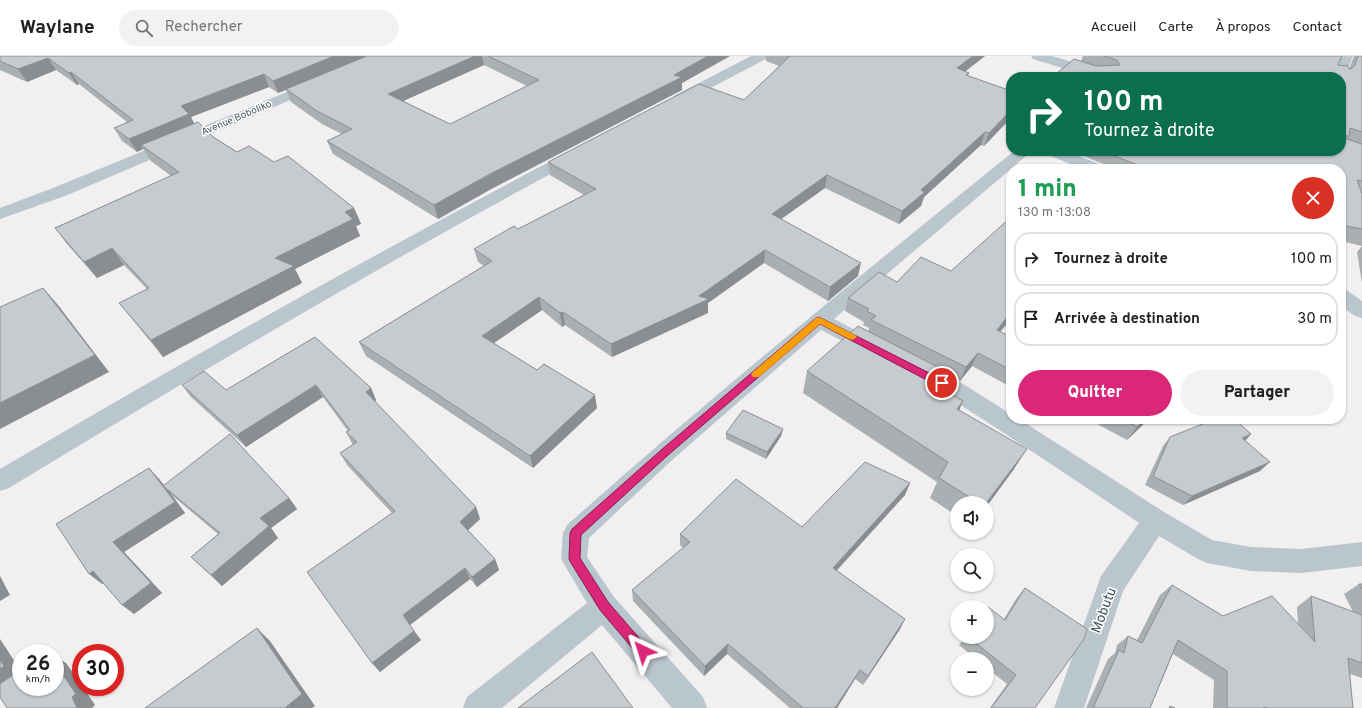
<!DOCTYPE html>
<html lang="fr">
<head>
<meta charset="utf-8">
<style>
  :root { --surface:#fff; --page:#f2f2f2; --text:#202124; --muted:#757577; --line:#e0e0e0; --accent:#db2777 }
  body { margin:0; font-family:Overpass,sans-serif; background:var(--page); color:var(--text); height:100vh; display:flex; flex-direction:column; font-size:15px; white-space:nowrap }
  * { box-sizing:border-box; margin:0 }
  p { font-size:13px; color:var(--muted) }
  .icon { flex:none; width:22px; height:22px; fill:none; stroke:currentColor; stroke-width:2; stroke-linecap:round; stroke-linejoin:round }
  .map { position:relative; flex:1; overflow:hidden }
  .drawer { position:absolute; left:1006px; top:108px; width:340px; height:260px; display:flex; flex-direction:column; background:var(--surface); border-radius:16px; box-shadow:0 1px 3px #0004 }
  .drawer>* { flex:none }
  .guide { position:absolute; left:1006px; top:16px; width:340px; height:84px; border-radius:16px; box-shadow:0 1px 3px #0004; background:#0b6e4f; color:#fff; overflow:hidden }
  .controls { position:absolute; left:950px; top:440px; display:grid; gap:8px }
  .controls a { display:grid; place-items:center; width:44px; height:44px; border-radius:50%; background:var(--surface); box-shadow:0 1px 3px #0004; font-size:20px }
  .speed { position:absolute; left:12px; top:588px; display:flex; gap:8px; font-size:20px; font-weight:700; text-align:center }
  .speed>* { display:grid; place-content:center; width:52px; height:52px; border-radius:50%; background:var(--surface); box-shadow:0 1px 3px #0004; line-height:1 }
  .speed small { font-size:10px; font-weight:400 }
  .speed .limit { border:6px solid #d22; background:#fff; color:#111 }
  .pin { position:absolute; display:grid; place-items:center; width:34px; height:34px; color:#fff; margin:-17px; border:2px solid #fff; border-radius:50%; box-shadow:0 1px 4px #0007 }
  .me { position:absolute; width:44px; margin:-22px; rotate:319deg; stroke-linejoin:round; filter:drop-shadow(0 0 3px #0008) }
  .turn { display:flex; align-items:center; gap:14px; height:84px; padding:0 12px; font-size:18px }
  .turn .icon { width:52px; height:52px; stroke-width:2.5 }
  .turn b { display:block; font-size:28px; line-height:34px }
  .round { display:grid; place-items:center; flex:none; width:42px; height:42px; border-radius:21px; background:var(--page) }
  .head { display:flex; align-items:center; justify-content:space-between; height:68px; padding:0 12px }
  h1 { font-size:24px; font-weight:800; line-height:30px; color:#1e9e55 }
  .primary-button { display:flex; gap:8px; margin-top:auto; padding:8px 12px }
  .primary-button a { flex:1; height:46px; border-radius:24px; background:var(--accent); color:#fff; font-size:16px; font-weight:800; line-height:46px; text-align:center }
  .primary-button a+a { background:var(--page); color:var(--text) }
  ul { padding:0; list-style:none }
  li { display:flex; align-items:center; gap:12px; height:54px; margin:0 8px 6px; padding:0 4px; border:2px solid var(--line); border-radius:16px }
  li div { flex:1 }
  li b { display:block; font-size:15px }
  li em { font-style:normal }
  header { display:flex; align-items:center; gap:24px; box-sizing:border-box; height:56px; padding:0 20px; background:var(--surface); border-bottom:1px solid var(--line) }
  header strong { font-size:19px }
  nav { display:flex; gap:22px; margin-inline-start:auto; font-size:14px }
  .search { width:280px; height:36px; background:var(--page); display:flex; align-items:center; gap:10px; box-sizing:border-box; padding:0 14px; border-radius:22px; color:var(--muted); font-size:15px }
  .map>svg:first-child { display:block }
  .lines { fill:none; stroke-linecap:round; stroke-linejoin:round }
  .minor { fill:#bac6cd; fill-rule:evenodd }
  .wall { fill:#aaafb2; fill-rule:evenodd }
  .shaded-wall { fill:#8b8e91 }
  .building { fill:#c6cbcf; stroke:#8b8e91 }
  .route { fill:#db2777; stroke:#8e194d }
  .slow { fill:#f59e0b }
  .labels { text-anchor:middle; stroke-width:3; stroke-linejoin:round; paint-order:stroke }
  .far-street-label { font-size:10px; fill:#47565d; stroke:#fff }
  .near-street-label { font-size:14px; fill:#47565d; stroke:#fff }
</style>
</head>
<body>
<header>
<strong>Waylane</strong>
<div class="search"><svg class="icon" aria-label="search" viewBox="0 0 24 24"><circle cx="10" cy="10" r="6"/><path d="M15 15l6 6"/></svg>Rechercher</div>
<nav><a>Accueil</a><a>Carte</a><a>À propos</a><a>Contact</a></nav>
</header>
<div class="map">
<svg width="1362" height="652" viewBox="0 0 1362 652">
  <rect width="100%" height="100%" fill="#f2eff0"/>
  <g class="lines">
    <path class="minor" d="M751,0H768L766,3L684,46L679,47L674,46L672,43L674,40Z
      M1031,0H1052L1111,18L1113,21H1091L1033,3Z
      M1339,0H1353L1345,21L1341,25V21H1331Z
      M316,24L321,25L323,28L321,31L65,140L0,163V152L53,132Z
      M576,93L582,95L584,98L582,101C387,205 197,318 9,432L0,435V413C188,303 377,196 570,95Z
      M1014,95H1032L834,263L882,288L886,293L882,298L875,301L868,298L821,274L671,405L589,482L587,501L614,541L703,641L707,652H672L602,569L502,652H463L467,641L587,547L561,503L563,477L567,469C712,340 863,217 1014,95Z
      M1044,95H1066L1102,109L1104,113H1082L1046,98Z
      M1341,233L1348,235L1362,245V262L1355,260L1341,250Z
      M923,310L963,328L1011,358V363H1019L1164,456L1212,484L1251,491L1301,493L1362,486V510L1301,517L1251,515L1207,507L1198,503L1159,480L1123,535L1084,652H1054L1101,520L1139,467C1077,425 1015,384 953,344C940,336 919,331 912,318L915,312Z"/>
  </g>
  <path class="wall" d="M0,0H730L682,27V34L493,132L438,163L333,98L327,85L342,78L322,68L291,46L286,34L278,37L269,31L191,61L194,68L237,96L274,106L354,152L361,168L356,170L360,180L295,213L302,227L163,301L132,263L119,247L147,233L124,209L97,222L67,188L55,172L171,120L151,105L143,93L137,96L122,85L114,72L127,66L79,28L77,29L56,14L27,26L0,14ZM484,9L527,30L450,68L403,45Z
    M766,0H985L965,15L969,17L968,20L1011,35V62L984,90L981,89L924,141L921,150L899,168L825,132L781,163L858,220L828,245L764,207L708,247V257L612,301L565,269L562,271L542,254L494,287L597,352L533,412L366,300L359,286L484,210L478,206L474,193L518,173L584,139L550,119L548,106L744,44L779,10L766,5Z
    M1083,0H1342L1338,9L1349,13L1354,0H1362V190L1341,185V113H1106L1103,108L1079,98L1080,95H1341L1052,21L1081,5Z
    M1362,190V227L1357,196Z
    M897,226L1011,281V331L972,310L960,325L954,322L948,337L960,354L1014,413L987,450V447H957V460L930,442L937,426L803,337L807,315L868,276L869,272L863,269L864,266L845,255L848,242Z
    M315,281L371,332L376,344L375,346L476,451L480,463L468,474L495,503L499,514L477,531L470,523L410,569L421,584L380,616L372,607L392,457L347,409L340,397L353,389L346,376L348,375L323,341L246,391L191,341L182,329L226,334Z
    M1088,363H1149L1127,384Z
    M783,373L781,380L766,403L726,383V377Z
    M1170,381L1245,385L1260,415L1183,449L1145,429L1163,390Z
    M159,423L164,429L289,442L297,453L271,472L278,482L222,530L191,501L218,478L174,441L169,435L185,457L124,496L162,537L134,558L103,527L102,528Z
    M910,427L905,439L836,515L905,563L900,573L863,629L855,623L837,652H790L727,598L704,620L633,545L632,534L683,492L680,489V478L802,471Z
    M1359,528H1362V622L1350,618L1353,652H1213L1214,624L1173,598L1150,652H1086L1108,603L1115,597L1117,589L1128,580L1137,584L1160,539L1172,529L1223,560L1298,568L1297,551L1311,540L1353,556L1344,538Z
    M1025,532L1035,652H990L1007,628L987,612V603H976L959,589L965,581H987L1004,563L1016,543Z"/>
  <path class="shaded-wall" d="M334,0H368L278,37L273,25Z
    M475,0H482L484,9L392,50L388,38Z
    M708,0H730L682,27V34L493,132L438,163L434,149Z
    M973,0H985L953,25L957,12Z
    M48,2L56,14L27,26L18,13Z
    M71,16L79,28L77,29L69,17Z
    M264,18L269,31L191,61L196,71L141,89L143,93L137,96L129,83L181,50Z
    M1011,54V62L984,90L989,77Z
    M985,76L981,89L924,141L921,150L899,168L902,155L921,134Z
    M827,119L825,132L770,171L772,158Z
    M354,152L361,168L356,170L360,180L295,213L302,227L163,301L151,284L345,156Z
    M112,192L124,209L97,222L84,206Z
    M765,194L764,207L708,247V257L612,301L611,288L699,240Z
    M861,207L858,220L828,245L830,231Z
    M43,232L58,249L109,316L0,373V347Z
    M539,241L542,254L485,293L482,280Z
    M563,256L565,269L562,271L560,257Z
    M1011,256V263L990,288L997,274Z
    M978,297L972,310L960,325L966,311Z
    M955,320L946,341L944,334Z
    M316,329L323,341L246,391L237,379Z
    M371,332L376,344L372,349L366,336Z
    M595,339L597,352L533,412L530,400Z
    M963,345L954,367L957,353Z
    M1145,363H1149L1127,384L1137,371Z
    M783,373L781,380L766,403L767,396Z
    M1251,378L1243,388L1242,382Z
    M1027,393L1014,413L987,450V447H986Z
    M1270,406L1260,415L1183,449L1192,440Z
    M149,412L159,423L166,432L163,430L169,435L185,457L124,496L162,537L134,558L122,549L113,486Z
    M910,427L905,439L829,523L833,512Z
    M289,442L297,453L271,472L278,482L222,530L211,519L260,462Z
    M476,451L480,463L465,477L460,466Z
    M495,503L499,514L477,531L472,521Z
    M465,512L470,523L410,569L403,559Z
    M93,515L106,525L102,528L89,518Z
    M0,520L10,539L0,545Z
    M905,563L900,573L863,629L868,620Z
    M257,572L270,585L315,650L312,652H285Z
    M414,575L421,584L380,616L372,607Z
    M0,583L21,615L0,641Z
    M728,588L727,598L704,620L705,610Z
    M55,600L66,607L81,628V631H83L95,649L92,652H77L55,607Z
    M860,614L855,623L837,652H835Z"/>
  <path class="building" d="M0,0H334L273,25L264,18L181,50L189,58L129,83L114,72L133,64L71,16L69,17L48,2L18,13L0,5Z
    M367,0H475L388,38L450,68L539,24L488,0H708L674,19L682,21L490,118L434,149L327,85L352,73L317,55L286,33Z
    M787,0H973L957,12L969,17L966,19L1011,35V54L989,77L985,76L921,134L925,136L902,155L827,119L772,158L861,207L830,231L765,194L699,240L709,243L611,288L563,256L560,257L539,241L482,280L537,314L544,308L595,339L530,400L359,286L492,205L474,193L514,170L518,173L596,133L548,106L699,28L744,44L789,1Z
    M1104,0H1342L1338,9L1348,10L1349,13H1351L1355,9L1358,0H1362V76L1350,72L1349,80H1344V82L1362,88V125L1357,124L1362,138V173L1341,169V113H1148L1112,99L1110,95H1341V21H1052L1074,3L1096,10L1120,9L1117,4Z
    M198,66L213,81L237,96L249,90L274,106L288,100L354,152L345,156L353,163L275,202L294,210L151,284L119,247L149,232L112,192L84,206L55,172L179,116L141,89Z
    M1011,161V256L997,274L1011,281V314L978,297L966,311L871,264L876,260L867,255L869,253L848,242L879,216L897,226L921,201L951,215Z
    M43,232L95,299L0,347V251Z
    M858,270L955,320L944,334L963,345L957,353L1027,393L986,447H979L939,422L948,406L807,315Z
    M315,281L371,332L366,336L476,451L460,466L495,503L472,521L465,512L403,559L414,575L372,607L307,516L395,455L340,397L357,386L346,376L350,374L316,329L237,379L182,329L204,315L226,334Z
    M743,354L783,373L767,396L726,377Z
    M1122,363H1145L1137,371Z
    M1215,363H1234L1251,378L1242,382L1270,406L1192,440L1153,420L1170,381Z
    M230,378L289,442L260,462L269,470L211,519L191,501L220,477L163,430Z
    M865,406L910,427L833,512L905,563L868,620L860,614L835,652H802V651L728,588L705,610L632,534L690,486L680,478L736,423L802,471Z
    M149,412L175,446L113,486L151,527L122,549L93,515L89,518L56,468Z
    M1359,528H1362V533Z
    M1172,529L1223,560L1272,540L1315,586L1311,540L1362,559V607L1348,602L1353,652H1267L1264,651V652H1227V615L1178,584L1150,652H1093L1119,594L1124,597L1128,580L1142,587Z
    M1025,532L1087,573L1084,583L1035,652H991L1016,619L968,581H987V552L988,551L1005,564Z
    M257,572L302,638L285,652H145Z
    M47,594L48,597H43Z
    M592,596L633,652H518Z
    M0,604L4,610L0,613Z
    M55,607L76,638L72,641L77,652H7L0,641V628L21,613V631H55Z
    M1170,650L1175,652H1169Z"/>
  <path class="route" d="M819,261L945,325L946,327L942,331L938,330L820,268L667,400L581,479L580,502L608,546L647,591L649,595L647,600L643,601L639,600L600,554L571,507L569,503L570,477L572,473L660,395L816,262Z"/>
  <path class="slow" d="M819,261L855,279L857,281L852,284L849,283L820,268L759,321H753L751,318L753,316L816,262Z"/>
  <g class="labels">
    <g class="far-street-label">
      <text transform="translate(236 61) rotate(-23)" y="4">Avenue Boboliko</text>
    </g>
    <g class="near-street-label">
      <text transform="translate(1103 554) rotate(-69)" y="5">Mobutu</text>
    </g>
  </g>
</svg>
<div class="controls">
<a><svg class="icon" aria-label="sound" viewBox="0 0 24 24"><path d="M4 9h4l5-4v14l-5-4H4zM17 9q2 3 0 6"/></svg></a>
<a><svg class="icon" aria-label="search" viewBox="0 0 24 24"><circle cx="10" cy="10" r="6"/><path d="M15 15l6 6"/></svg></a>
<a>+</a>
<a>−</a>
</div>
<div class="speed"><div>26<small>km/h</small></div><div class="limit">30</div></div>
<div class="pin" style="left:942px;top:327px;background:#d93025"><svg class="icon" aria-label="arrive" viewBox="0 0 24 24"><path d="M6 21V4h12l-3 4 3 4H6"/></svg></div>
<svg class="me" style="left:643px;top:595px" viewBox="-20 -20 40 40"><path d="M0-17L14 15 0 8-14 15z" fill="#db2777" stroke="#fff" stroke-width="4"/></svg>
<div class="guide">
<div class="turn"><svg class="icon" aria-label="right" viewBox="0 0 24 24"><path d="M7 20v-9h11M14 6l5 5-5 5"/></svg><div><b>100 m</b>Tournez à droite</div></div>
</div>
<section class="drawer">
<div class="head"><div><h1>1 min</h1><p>130 m · 13:08</p></div><a class="round" style="background:#d93025;color:#fff"><svg class="icon" aria-label="close" viewBox="0 0 24 24"><path d="M6 6l12 12M18 6L6 18"/></svg></a></div>
<ul>
<li><svg class="icon" aria-label="right" viewBox="0 0 24 24"><path d="M7 20v-9h11M14 6l5 5-5 5"/></svg><div><b>Tournez à droite</b></div><em>100 m</em></li>
<li><svg class="icon" aria-label="arrive" viewBox="0 0 24 24"><path d="M6 21V4h12l-3 4 3 4H6"/></svg><div><b>Arrivée à destination</b></div><em>30 m</em></li>
</ul>
<div class="primary-button"><a>Quitter</a><a>Partager</a></div>
</section>
</div>
</body>
</html>
